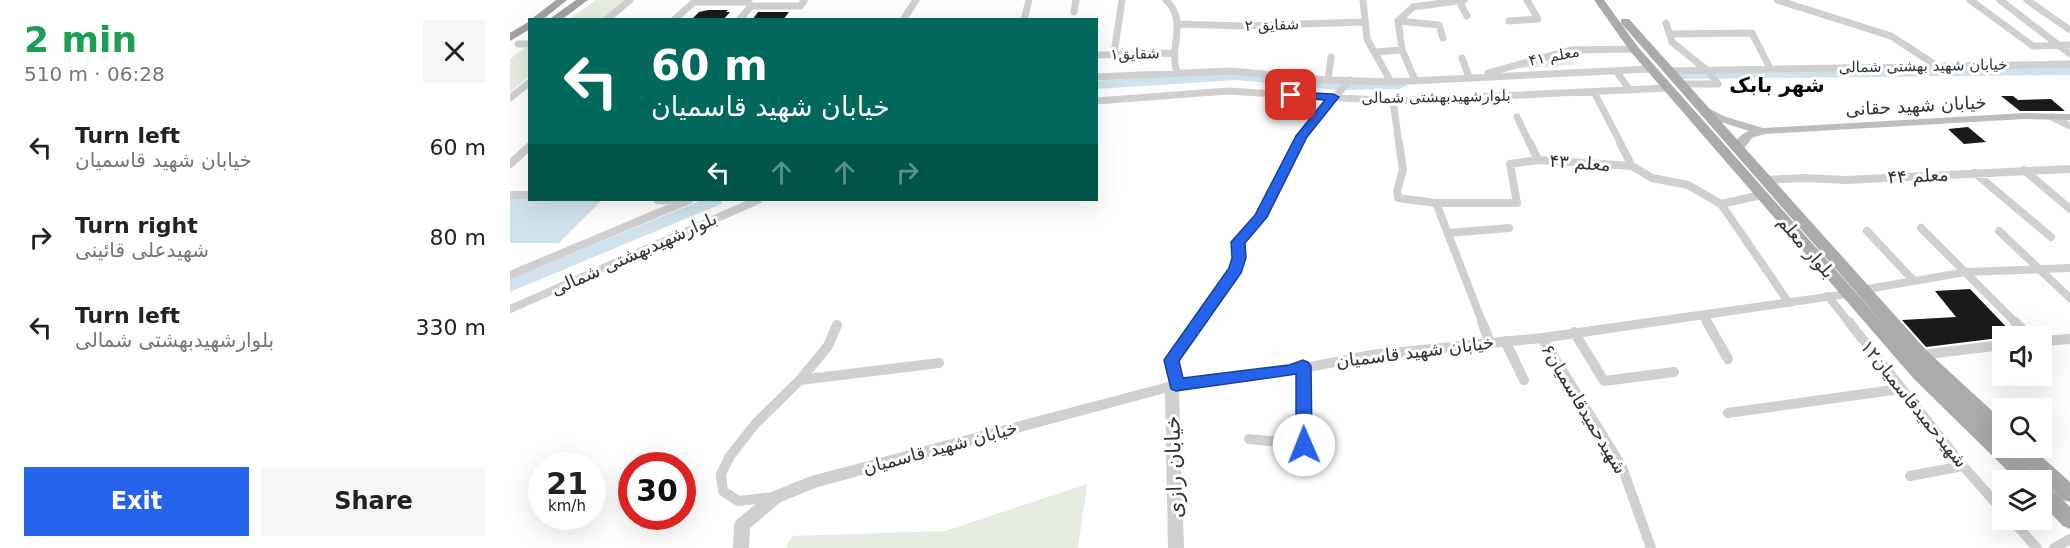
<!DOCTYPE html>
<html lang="en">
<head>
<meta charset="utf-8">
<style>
  :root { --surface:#fff; --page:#f6f6f6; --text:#222; --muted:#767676; --accent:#2563eb }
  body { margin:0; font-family:"DejaVu Sans","Noto Naskh Arabic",sans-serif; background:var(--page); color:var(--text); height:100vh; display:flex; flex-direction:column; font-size:22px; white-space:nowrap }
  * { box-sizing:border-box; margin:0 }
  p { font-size:20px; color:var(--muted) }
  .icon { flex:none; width:33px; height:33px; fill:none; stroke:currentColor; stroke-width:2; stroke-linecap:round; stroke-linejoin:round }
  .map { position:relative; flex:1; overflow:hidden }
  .drawer { display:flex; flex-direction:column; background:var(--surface); width:510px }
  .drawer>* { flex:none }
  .guide { position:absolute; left:18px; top:18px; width:570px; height:183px; border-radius:0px; box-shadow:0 6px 24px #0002; background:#00695c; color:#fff; overflow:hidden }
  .controls { position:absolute; left:1482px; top:326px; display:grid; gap:12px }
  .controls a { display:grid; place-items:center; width:60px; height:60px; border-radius:0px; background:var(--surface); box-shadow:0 6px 24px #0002; font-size:30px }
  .speed { position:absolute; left:18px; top:452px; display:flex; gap:12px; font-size:30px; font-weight:700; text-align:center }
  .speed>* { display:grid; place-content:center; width:78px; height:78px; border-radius:50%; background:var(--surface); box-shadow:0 6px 24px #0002; line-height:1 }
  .speed small { font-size:15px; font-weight:400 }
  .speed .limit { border:9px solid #d22; background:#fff; color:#111 }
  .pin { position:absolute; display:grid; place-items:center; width:51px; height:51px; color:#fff; margin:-26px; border-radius:12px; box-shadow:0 3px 9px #0006 }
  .me { position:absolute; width:66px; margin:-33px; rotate:359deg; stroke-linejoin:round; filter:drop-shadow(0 0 4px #0008) }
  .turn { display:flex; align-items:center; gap:21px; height:126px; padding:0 24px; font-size:27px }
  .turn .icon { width:78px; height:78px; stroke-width:2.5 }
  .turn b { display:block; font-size:42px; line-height:51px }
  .lanes { display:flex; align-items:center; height:57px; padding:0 24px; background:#0003; justify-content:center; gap:30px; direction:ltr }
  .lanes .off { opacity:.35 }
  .round { display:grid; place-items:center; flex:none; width:63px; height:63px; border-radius:0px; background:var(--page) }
  .overview { display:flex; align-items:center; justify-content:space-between; height:102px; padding:0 24px }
  h1 { font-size:36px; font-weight:800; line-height:45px; color:#1e9e55 }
  .primary-button { display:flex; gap:12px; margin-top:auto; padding:12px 24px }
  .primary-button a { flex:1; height:69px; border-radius:0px; background:var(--accent); color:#fff; font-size:24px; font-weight:800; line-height:69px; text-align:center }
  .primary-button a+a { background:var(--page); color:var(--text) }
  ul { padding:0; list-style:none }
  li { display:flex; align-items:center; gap:18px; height:90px; padding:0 24px }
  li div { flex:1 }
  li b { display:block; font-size:22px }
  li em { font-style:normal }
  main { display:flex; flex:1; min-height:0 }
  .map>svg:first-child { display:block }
  .green { fill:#e6ecdf }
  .water { fill:#cfe2ee }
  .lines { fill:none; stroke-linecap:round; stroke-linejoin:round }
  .river { fill:#cfe2ee; fill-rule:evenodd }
  .building { fill:#1a1a1a }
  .minor-far2 { stroke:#d0d0d0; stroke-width:7 }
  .minor-far1 { stroke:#d0d0d0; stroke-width:8 }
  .minor { stroke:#d0d0d0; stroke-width:10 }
  .tertiary { fill:#d0d0d0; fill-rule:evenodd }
  .secondary { fill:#bdbdbd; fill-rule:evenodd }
  .primary { fill:#ababab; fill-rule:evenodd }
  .trunk { fill:#a2a2a2; fill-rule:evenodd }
  .route { fill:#2563eb; stroke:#184099; stroke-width:1.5 }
  .labels { text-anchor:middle; stroke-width:6; stroke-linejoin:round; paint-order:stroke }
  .far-street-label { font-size:15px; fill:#333; stroke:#fff }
  .street-label { font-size:18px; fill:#333; stroke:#fff }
  .far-district-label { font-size:20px; font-weight:bold; fill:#000; stroke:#fff }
  .near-street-label { font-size:21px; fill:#333; stroke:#fff }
</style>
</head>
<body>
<main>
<section class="drawer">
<div class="overview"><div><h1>2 min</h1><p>510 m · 06:28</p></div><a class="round"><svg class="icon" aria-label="close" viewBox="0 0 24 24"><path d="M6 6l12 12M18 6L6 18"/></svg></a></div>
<ul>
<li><svg class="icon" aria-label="left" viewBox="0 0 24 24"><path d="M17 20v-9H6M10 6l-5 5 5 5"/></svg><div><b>Turn left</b><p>خیابان شهید قاسمیان</p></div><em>60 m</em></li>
<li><svg class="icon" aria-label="right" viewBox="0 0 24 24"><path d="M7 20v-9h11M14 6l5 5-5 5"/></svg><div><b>Turn right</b><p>شهیدعلی قائینی</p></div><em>80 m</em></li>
<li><svg class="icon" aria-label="left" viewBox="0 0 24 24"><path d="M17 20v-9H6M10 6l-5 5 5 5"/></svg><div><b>Turn left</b><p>بلوارشهیدبهشتی شمالی</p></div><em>330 m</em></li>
</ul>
<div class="primary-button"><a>Exit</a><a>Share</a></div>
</section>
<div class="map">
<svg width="1560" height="548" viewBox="0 0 1560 548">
  <rect width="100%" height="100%" fill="#fff"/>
  <path class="green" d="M86,0H116L91,19L58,20Z
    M16,47H19V76L0,92V59Z
    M1060,48L1064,65L989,69Z
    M577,484L568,548H276L282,536L435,531Z"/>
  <path class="water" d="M0,198L92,200L49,243H0Z"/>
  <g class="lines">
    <path class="river" d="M1560,67V75L1168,79L1161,75L1168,71Z
      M727,72L827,82L890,81L897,85L890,89L827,90L727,80L586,89V81Z
      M192,200H213L211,204L0,292V279Z"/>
  </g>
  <path class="building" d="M198,10H218L216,12H220L213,20H181L189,12Z
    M248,12H279L273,20H242Z
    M1491,96H1503L1508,100L1541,99L1555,111H1510Z
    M1458,127L1476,142L1454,144L1438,129Z
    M1460,289L1505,336L1416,347L1392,320L1446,317L1425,291Z"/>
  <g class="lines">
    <path class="minor-far2" d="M656,0C679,23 658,44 667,73
      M853,0L857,39L881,82
      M1267,0L1381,36L1427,66
      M1460,0L1523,46L1560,45
      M1490,0L1560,54
      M1517,0L1560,30
      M949,1L957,16
      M184,2H237L239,0
      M903,7L888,21L892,50L905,80
      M903,7L954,0
      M564,12L566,0
      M96,20L120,0
      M164,20L186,0
      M229,20L241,6H290L294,1
      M393,20L406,0
      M514,20L519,0
      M888,21L929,25L933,38
      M999,21L1028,19L1017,0
      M1156,23L1162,42L1198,71L1208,84
      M670,24L731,26L854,22
      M1160,34L1242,33L1260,68
      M8,44H20
      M866,52L892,50
      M604,54L612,0
      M586,55L663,53
      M952,58L959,77
      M1106,71L1120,90
      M1159,71L1560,64
      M978,73L1061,50L1124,49
      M586,77L720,71L818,80L881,82L1141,69
      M818,80L821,57
      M1170,84H1208
      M1084,92L1111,144
      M0,98L20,82
      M586,101L718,91L883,101L1158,88
      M883,101L889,144
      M1007,117L1020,144
      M1542,117L1560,126
      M787,144L791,136L840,80"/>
    <path class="minor-far1" d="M889,143L893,170L887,191L888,198L926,203L973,324
      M1020,143L1028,160
      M1110,143L1122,166
      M0,164L20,146
      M1514,170L1560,209
      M1465,173L1541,237
      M1256,180L1294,178L1336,180L1560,169
      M0,195H20
      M148,200L172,201
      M926,203H1007L1000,164L1028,160L1122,166L1142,178L1178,185L1211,204L1251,195
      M1211,204L1279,303
      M1411,228L1507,324
      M1357,231L1403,280
      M1489,231L1560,298
      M938,233L999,228
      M0,275L179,200
      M1318,296L1340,324
      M0,309L248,200
      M1193,316L1198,324
      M687,324L726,269L729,258L728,242L751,217L788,143"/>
    <path class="minor" d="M972,322L980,343
      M1197,322L1218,359
      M1339,322L1453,466L1492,510
      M1505,322L1519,336
      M1064,332L1094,381L1164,372
      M1032,338L1112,467L1141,548
      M995,341L1014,380
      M1532,341L1560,339
      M1411,355L1492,345
      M793,366L794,445
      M290,380L318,346L327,325
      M667,385L662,360L689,322
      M1218,413L1390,389
      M739,439L818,447
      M1400,476L1453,466
      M264,497L228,501L213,491L211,474L220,456L246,423L290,380L429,363
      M1501,519L1527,548
      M1544,548L1560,539"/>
    <path class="tertiary" d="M1560,264V272L1456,276L1352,294L1346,290L1352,286L1456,268Z
      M1337,290L1343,294L1337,298L1032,343L861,360L779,376L669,390L674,548H658L655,393L308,487L271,502L240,528L239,548H223L224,525L226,520L261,492L301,476L662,381L779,366L861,350L1032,333Z"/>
    <path class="secondary" d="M1192,105L1216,117L1253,128L1515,113L1560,114V120L1515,119L1254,134L1242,138L1232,151L1228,152L1222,149C1226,140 1230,134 1239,131L1208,121L1188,110V106Z"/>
    <path class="primary" d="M1084,0H1094L1128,47L1380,331L1111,23V19H1119L1417,351L1492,420V438L1486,436L1492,443V447H1497L1503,452L1500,447H1521L1560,482V502L1553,500L1506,455L1526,474L1528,480H1507L1404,379L1120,51Z
      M1532,484L1539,486L1560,507V529L1553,526L1532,504Z"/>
    <path class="trunk" d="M46,0H57L32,20H20Z
      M66,0H78L51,20H38Z
      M20,21V29L0,41V33Z"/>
  </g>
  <path class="route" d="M781,92L823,94L829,97L797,137L757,217L735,243L736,258L731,273L669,361L673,378L779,365L793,360L798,362L801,366L802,445L800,450L794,452L788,450L786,445V374L666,391L661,389L654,360L719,268L722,258L721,242L745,215L786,136L815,100L778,97L776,95Z"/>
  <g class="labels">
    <g class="far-street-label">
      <text transform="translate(762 25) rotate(-2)" y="5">شقایق ۲</text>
      <text transform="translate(625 54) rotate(-2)" y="5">شقایق۱</text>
      <text transform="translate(1044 56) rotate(-11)" y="5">معلم ۴۱</text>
      <text transform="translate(1413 66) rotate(-1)" y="5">خیابان شهید بهشتی شمالی</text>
      <text transform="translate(926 97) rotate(-1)" y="5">بلوارشهیدبهشتی شمالی</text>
    </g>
    <g class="street-label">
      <text transform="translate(1406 106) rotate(-3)" y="6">خیابان شهید حقانی</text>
      <text transform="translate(1070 163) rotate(4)" y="6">معلم ۴۳</text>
      <text transform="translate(1408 176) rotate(-3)" y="6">معلم ۴۴</text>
      <text transform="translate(1296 247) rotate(49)" y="6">بلوار معلم</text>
      <text transform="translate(124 254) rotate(-24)" y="6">بلوارشهیدبهشتی شمالی</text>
      <text transform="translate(905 352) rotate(-7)" y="6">خیابان شهید قاسمیان</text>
      <text transform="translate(1404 404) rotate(51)" y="6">شهیدحمیدقاسمیان۱۲</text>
      <text transform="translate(1074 409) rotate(59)" y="6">شهیدحمیدقاسمیان۶</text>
      <text transform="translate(430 448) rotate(-15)" y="6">خیابان شهید قاسمیان</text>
    </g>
    <g class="far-district-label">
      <text x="1267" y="92">شهر بابک</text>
    </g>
    <g class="near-street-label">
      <text transform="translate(664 467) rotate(-92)" y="7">خیابان رازی</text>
    </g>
  </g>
</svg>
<div class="controls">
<a><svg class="icon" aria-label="sound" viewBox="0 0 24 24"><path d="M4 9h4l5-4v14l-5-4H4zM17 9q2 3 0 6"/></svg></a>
<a><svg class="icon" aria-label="search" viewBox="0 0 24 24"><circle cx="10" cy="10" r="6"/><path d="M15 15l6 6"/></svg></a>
<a><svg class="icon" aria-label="layers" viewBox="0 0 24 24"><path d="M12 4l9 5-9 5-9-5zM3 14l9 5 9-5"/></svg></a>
</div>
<div class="speed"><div>21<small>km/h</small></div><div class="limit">30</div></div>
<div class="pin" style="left:781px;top:95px;background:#d93025"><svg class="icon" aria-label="arrive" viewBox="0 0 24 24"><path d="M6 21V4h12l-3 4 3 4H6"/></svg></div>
<svg class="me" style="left:794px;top:445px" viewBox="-20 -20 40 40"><circle r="19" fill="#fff"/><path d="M0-13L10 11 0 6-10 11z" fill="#2563eb"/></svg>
<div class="guide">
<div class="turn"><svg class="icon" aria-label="left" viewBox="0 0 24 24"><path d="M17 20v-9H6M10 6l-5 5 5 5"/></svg><div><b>60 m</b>خیابان شهید قاسمیان</div></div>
<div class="lanes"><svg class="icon" aria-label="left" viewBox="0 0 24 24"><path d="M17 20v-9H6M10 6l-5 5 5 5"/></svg><svg class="icon off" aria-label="ahead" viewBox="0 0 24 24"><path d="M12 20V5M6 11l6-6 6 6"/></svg><svg class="icon off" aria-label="ahead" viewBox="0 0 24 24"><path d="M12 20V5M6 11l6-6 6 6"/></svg><svg class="icon off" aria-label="right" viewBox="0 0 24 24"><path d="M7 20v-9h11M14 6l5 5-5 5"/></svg></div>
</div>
</div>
</main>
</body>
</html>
